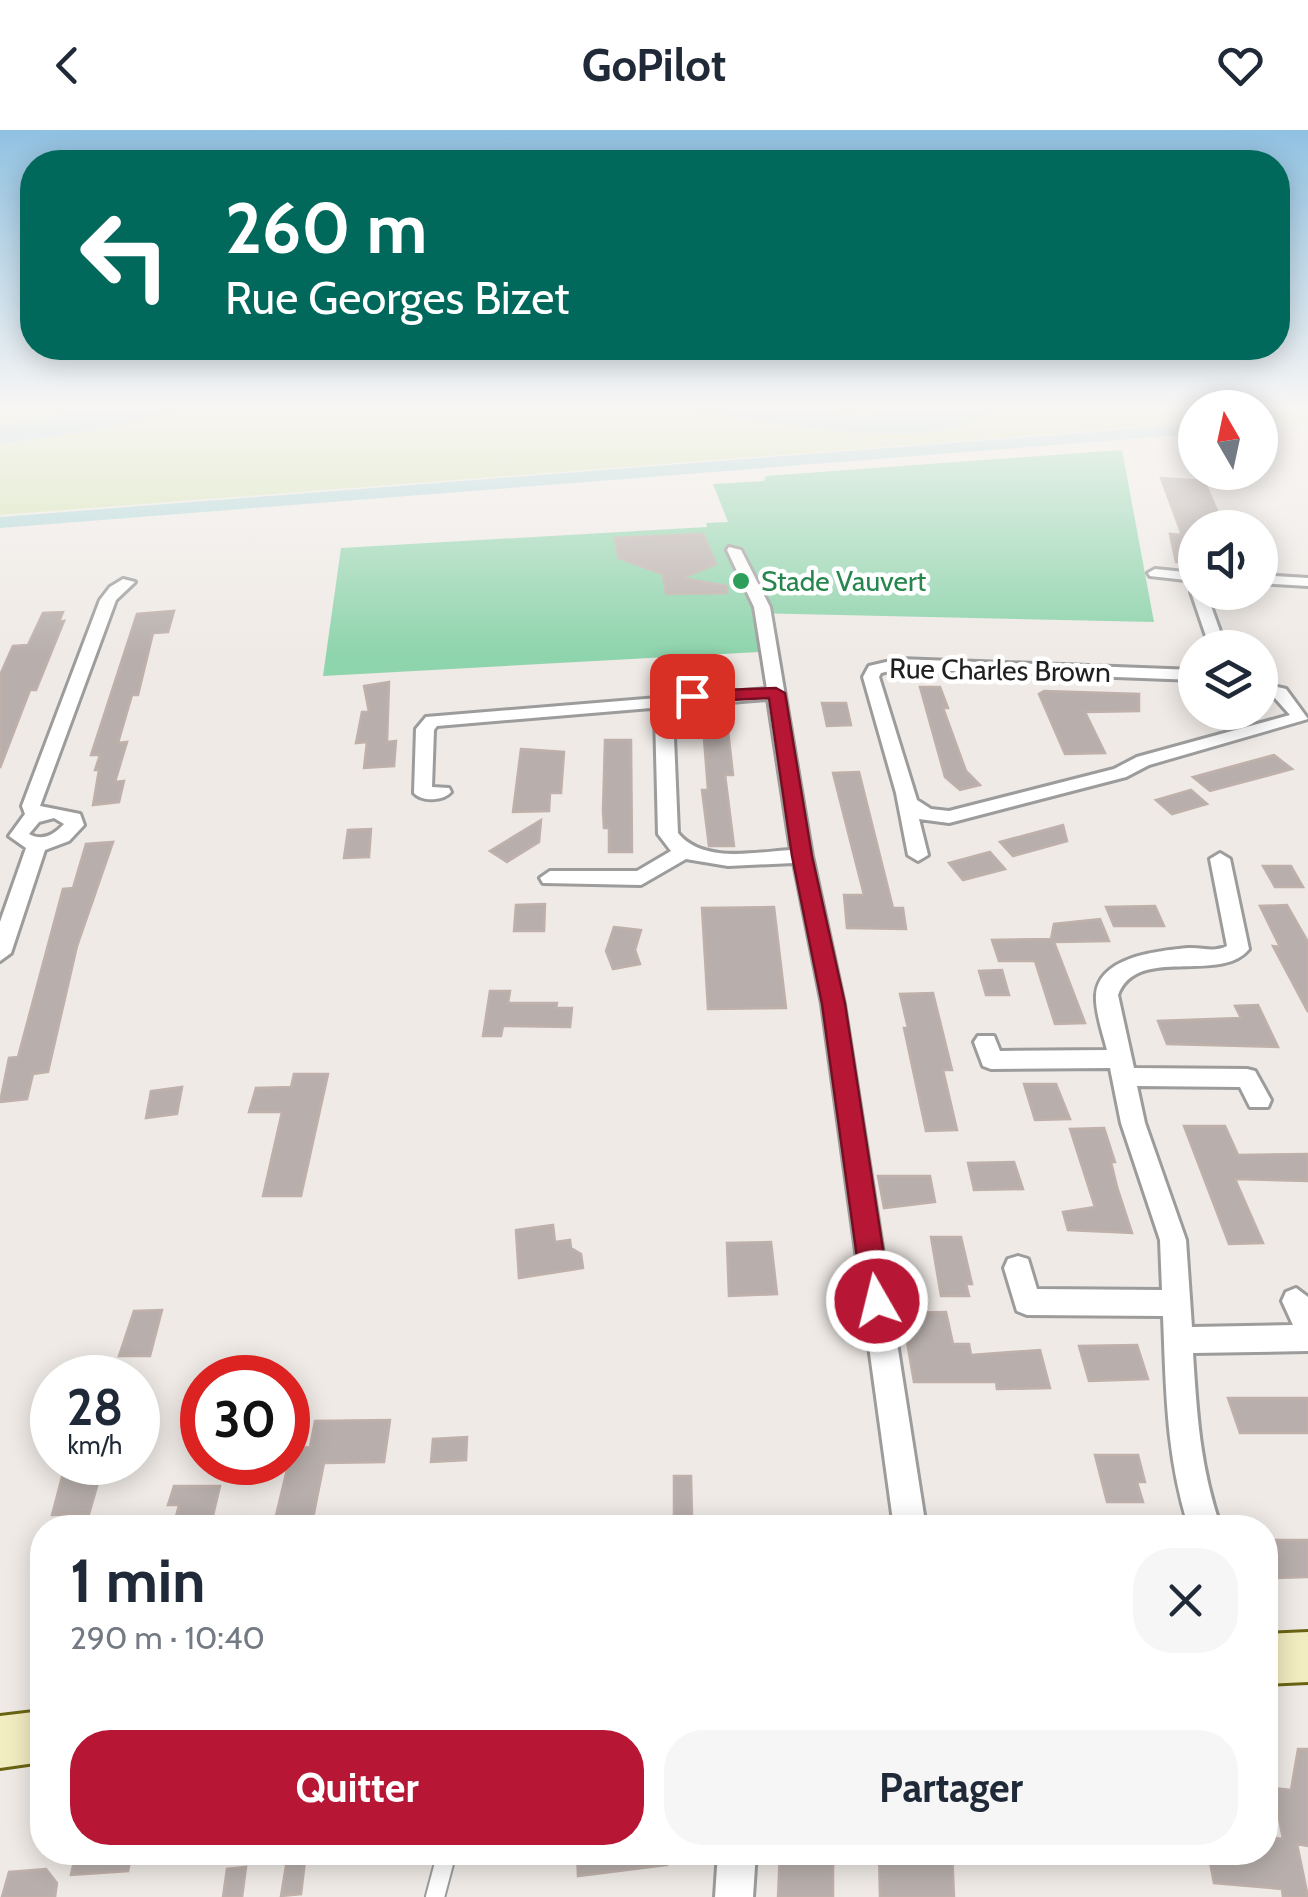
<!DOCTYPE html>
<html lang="fr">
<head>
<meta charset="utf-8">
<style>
  :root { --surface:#fff; --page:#f6f6f7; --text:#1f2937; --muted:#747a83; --accent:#b71735 }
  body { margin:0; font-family:Cabin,sans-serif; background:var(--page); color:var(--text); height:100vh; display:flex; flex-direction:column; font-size:38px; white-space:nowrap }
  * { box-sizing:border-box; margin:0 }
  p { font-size:32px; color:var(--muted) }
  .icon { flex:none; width:55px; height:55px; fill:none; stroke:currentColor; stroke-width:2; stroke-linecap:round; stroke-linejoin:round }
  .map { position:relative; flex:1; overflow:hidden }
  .sheet { position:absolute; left:30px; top:1385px; width:1248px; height:350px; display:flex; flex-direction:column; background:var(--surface); border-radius:40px; box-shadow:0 5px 25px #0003 }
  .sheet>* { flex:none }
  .top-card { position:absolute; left:20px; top:20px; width:1270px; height:210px; border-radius:40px; box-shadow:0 5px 25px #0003; background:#00695c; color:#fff; overflow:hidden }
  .needle { width:65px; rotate:351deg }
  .controls { position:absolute; left:1178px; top:260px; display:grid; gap:20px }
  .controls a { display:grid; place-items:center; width:100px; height:100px; border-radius:50%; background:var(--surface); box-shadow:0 5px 25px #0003; font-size:50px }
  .speed { position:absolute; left:30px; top:1225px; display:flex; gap:20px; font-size:50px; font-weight:700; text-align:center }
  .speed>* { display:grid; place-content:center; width:130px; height:130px; border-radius:50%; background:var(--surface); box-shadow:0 5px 25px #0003; line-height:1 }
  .speed small { font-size:25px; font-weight:400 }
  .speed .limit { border:15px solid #d22; background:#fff; color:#111 }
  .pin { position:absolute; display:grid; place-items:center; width:85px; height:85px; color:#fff; margin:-42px; border-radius:20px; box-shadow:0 5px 15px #0006 }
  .me { position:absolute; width:110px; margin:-55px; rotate:352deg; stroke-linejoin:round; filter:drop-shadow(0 0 8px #0008) }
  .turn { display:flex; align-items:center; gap:35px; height:210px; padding:0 40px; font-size:45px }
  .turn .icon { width:130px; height:130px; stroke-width:2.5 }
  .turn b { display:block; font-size:70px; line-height:85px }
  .round { display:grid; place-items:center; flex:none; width:105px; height:105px; border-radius:40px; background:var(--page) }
  .overview { display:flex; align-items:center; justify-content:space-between; height:170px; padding:0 40px }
  h1 { font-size:60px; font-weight:700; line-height:75px }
  .cta { display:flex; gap:20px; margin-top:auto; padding:20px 40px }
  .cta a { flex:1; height:115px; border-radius:40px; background:var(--accent); color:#fff; font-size:40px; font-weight:700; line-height:115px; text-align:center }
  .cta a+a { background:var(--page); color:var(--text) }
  header { display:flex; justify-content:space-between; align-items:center; height:130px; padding:0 40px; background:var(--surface); font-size:45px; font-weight:700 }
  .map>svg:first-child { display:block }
  .grass { fill:#d3e3b2 }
  .pitch { fill:#8ed4ac }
  .water { fill:#acd5d7 }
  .building { fill:#b8afac; stroke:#bfb0aa; stroke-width:2.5 }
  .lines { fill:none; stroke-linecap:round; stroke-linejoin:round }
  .service-casing { stroke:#9c9c9c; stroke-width:22 }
  .minor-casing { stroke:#9c9c9c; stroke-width:6 }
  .secondary-casing { stroke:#6a6412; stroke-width:6 }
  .service { stroke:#fff; stroke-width:18 }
  .minor { fill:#fff; fill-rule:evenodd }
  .secondary { fill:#f2ecc1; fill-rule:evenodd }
  .route { fill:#b71735; stroke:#770f22; stroke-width:2.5 }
  .leisure-dot { fill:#2e9e5b; stroke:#fff; stroke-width:4 }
  .labels { text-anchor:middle; stroke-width:9; stroke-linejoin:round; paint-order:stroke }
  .far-leisure-label { font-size:28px; fill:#27864d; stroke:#fff; text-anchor:start }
  .far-street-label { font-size:28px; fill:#1f1f1f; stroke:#fff }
</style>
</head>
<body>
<header><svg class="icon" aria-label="back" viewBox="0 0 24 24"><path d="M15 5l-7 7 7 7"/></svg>GoPilot<svg class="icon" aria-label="heart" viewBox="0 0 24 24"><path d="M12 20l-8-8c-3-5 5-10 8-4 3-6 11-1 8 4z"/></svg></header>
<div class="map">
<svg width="1308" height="1767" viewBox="0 0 1308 1767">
  <rect width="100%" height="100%" fill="#efeae6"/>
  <path class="grass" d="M0,277H1308V295L1260,292V278H1195V293L0,385Z"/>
  <path class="pitch" d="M1122,320L1154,492L755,483L759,522L323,546L341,418L707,397L706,393L728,392L713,354L764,351L766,346Z"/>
  <path class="water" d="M104,277H189L109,298L0,314V296Z
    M683,277H777L865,287L893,277H997C984,285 970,293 955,297C893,316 749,290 683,277Z
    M1195,294V304L0,398V387Z"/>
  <path class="building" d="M1161,348L1204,351L1223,394L1195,393V434L1176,432L1170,404L1182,405Z
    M703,404L716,434L682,448L727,456V463L666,464L663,444L619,428L615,408Z
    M174,481L168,502L153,503L138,565H132L118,613L127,612L115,652L124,651L119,672L93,675L99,640H95L100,625H91L137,484Z
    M63,482L59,492L64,491L36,560H30L0,638V545L13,516L28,515L43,483Z
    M389,552L387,612L396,611L394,636L364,638L367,612L356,613L362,582H369L364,556Z
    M920,557H940L948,578H943L966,641L980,655L960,660L945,647Z
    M1044,561L1139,564V581L1085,582L1105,623L1065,624L1039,564Z
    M822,573H846L851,595L827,596Z
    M702,583H726L733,645H725L734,716H709L702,660H708Z
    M605,610H631L632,722H609V698H604L603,681Z
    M521,619L564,622L561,663H550L549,681L513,682Z
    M1274,625L1292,639L1210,661L1193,647Z
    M859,642L893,778H903L906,799L847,798L844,765H864L833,643Z
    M1191,660L1207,674L1172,684L1156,670Z
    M541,690L539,712L507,732L490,721Z
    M1063,695L1067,711L1013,726L1000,712Z
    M371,699L369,727L344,728L348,700Z
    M113,712L77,816L48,942L33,944L27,969L0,972L9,928L18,927L63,759L73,758L86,714Z
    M990,722L1005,739L963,750L949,733Z
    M1263,736H1291L1303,757H1275Z
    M545,774L544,801H514L516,775Z
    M1287,775L1308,812V882L1273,816L1280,817L1260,776Z
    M1155,776L1164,796H1114L1106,777Z
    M774,777L786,878L708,879L702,778Z
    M1100,789L1109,811L1054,812L1085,893L1055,894L1035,831H999L992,810L1051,809L1054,794Z
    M614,797L641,800L635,820L640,834L613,839L606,821Z
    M1002,840L1009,865H986L979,841Z
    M490,861H510L508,873H557L556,878H572L570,897L503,896L501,906H483Z
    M933,863L952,940H943L957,1000L926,1001L904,898H908L900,864Z
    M1258,875L1278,917L1167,914L1158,891L1241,888L1235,876Z
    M294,944H328L301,1066H263L282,982H249L256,958L291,957Z
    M1024,954H1056L1070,989L1035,990Z
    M182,957L177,984L146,988L151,961Z
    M1184,996H1225L1238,1025L1308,1024V1051L1235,1049L1263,1113L1229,1114Z
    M1104,998L1115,1032H1111L1117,1057L1132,1103L1068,1100L1063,1082L1095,1077L1070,999Z
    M1014,1032L1023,1059L974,1060L968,1033Z
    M878,1046H930L935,1072L884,1078Z
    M553,1095L555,1112L570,1110L571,1118L581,1124L583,1138L519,1148L516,1100Z
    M931,1107H961L972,1154H966L969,1166H941Z
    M771,1112L777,1164L729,1166L727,1113Z
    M162,1180L150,1226H119L134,1181Z
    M946,1182L953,1214H969L971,1225L1040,1220L1050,1258L997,1259L996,1252H914L902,1183Z
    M1137,1215L1148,1249L1089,1251L1079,1216Z
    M1228,1268H1308V1303H1240Z
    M390,1290L384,1332L324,1333L311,1398H273L292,1319L310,1317L315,1291Z
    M467,1307L466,1330L431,1332L433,1309Z
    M1095,1325H1138L1145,1352H1137L1143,1372H1107Z
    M66,1332H104L89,1384L52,1385Z
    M674,1346H691L692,1386H674Z
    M174,1356H220L210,1398H173L179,1375H168Z
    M1269,1410H1308V1447L1275,1448L1265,1421Z
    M1298,1619H1308V1716L1297,1714L1308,1767H1283L1282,1759L1214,1753L1208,1722H1265V1707L1283,1709L1273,1658L1291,1660Z
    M76,1722H132L128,1741L71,1745Z
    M306,1722L301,1764L281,1766L288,1724Z
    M577,1722H666L667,1735L578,1746Z
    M780,1722H833V1767H778Z
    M879,1722H952L954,1767H880Z
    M246,1737L242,1767H223L227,1739Z
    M46,1739L57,1753L55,1767H2L9,1742Z"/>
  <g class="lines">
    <g class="service-casing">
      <path id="service" d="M435,1767L447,1722"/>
    </g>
    <g class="minor-casing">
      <path id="minor" d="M729,417L741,420L770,477L812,726L844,874L926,1398H894L822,874L794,733L728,736L686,729L641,755L543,753L540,748L550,741H637L671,721L658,704L655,583L651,578L437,596L434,600L432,657L449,658L451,662C443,671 422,672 414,663L416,599L426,587L767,559L754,477L727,420ZM768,569L791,720C756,722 703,734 678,703L673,583L668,577Z
        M1155,439L1195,443V451L1150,446L1148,443Z
        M1260,445L1308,448V456L1260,453Z
        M123,449L135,452L116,470L40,676L80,684L84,695L69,711L45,720L11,823L0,831V792L26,718L9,706L25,684L22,676L100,470L110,457ZM54,688L64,694C55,704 43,712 29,704L39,692Z
        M1195,458V462H1206L1226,518H1210L1191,462Z
        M899,529L1195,540V550L899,539L881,543L879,547L917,670L931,679L949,681L1114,639L1137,627L1290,585L1274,567L1260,563V553L1286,559L1308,589L1149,635L1126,647L949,693L919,689L928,725L918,731L908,725L896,663L863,547L869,536Z
        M1220,723L1230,729L1249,819C1220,855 1137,814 1118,865L1134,938L1247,939L1255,941L1271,970L1268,977H1250L1240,957L1137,956L1145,993L1186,1110L1192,1197L1293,1195L1282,1171L1286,1162L1296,1158L1308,1167V1221L1193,1223C1197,1286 1200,1337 1221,1398H1189C1166,1326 1166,1260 1163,1186L1027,1185L1017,1181L1004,1138L1008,1129L1018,1126L1028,1129L1037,1159L1162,1160L1160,1110L1121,993L1110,938L991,939L983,936L974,912L978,906H994L1000,921L1107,920C1103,904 1095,882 1096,865C1099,826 1159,821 1188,818C1203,817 1213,823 1227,816L1210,729Z
        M718,1722H756L753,1767H715Z"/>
    </g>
    <g class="secondary-casing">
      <path id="secondary" d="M1308,1502V1552L1265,1554V1504Z
        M42,1581V1632L0,1638V1586Z"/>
    </g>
    <use href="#service" class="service"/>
    <use href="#minor" class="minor"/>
    <use href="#secondary" class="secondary"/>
  </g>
  <linearGradient id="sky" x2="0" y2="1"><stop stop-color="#90c1e1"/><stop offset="0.53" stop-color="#f8f6f4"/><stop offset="1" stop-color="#f8f6f4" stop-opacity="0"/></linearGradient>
  <rect width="1308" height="525" fill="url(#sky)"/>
  <path class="route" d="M776,558L785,563L812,726L845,874L891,1171L887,1180L877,1184L867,1180L863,1171L822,874L792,726L769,568L692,572L684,566L692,561Z"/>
  <circle class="leisure-dot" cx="741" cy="451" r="10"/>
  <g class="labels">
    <g class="far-leisure-label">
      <text x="761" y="461">Stade Vauvert</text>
    </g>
    <g class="far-street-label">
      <text transform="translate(1000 540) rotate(1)" y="10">Rue Charles Brown</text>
    </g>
  </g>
</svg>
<div class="controls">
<a><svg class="needle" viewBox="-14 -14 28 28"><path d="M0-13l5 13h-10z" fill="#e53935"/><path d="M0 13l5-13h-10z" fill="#747a83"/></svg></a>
<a><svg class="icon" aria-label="sound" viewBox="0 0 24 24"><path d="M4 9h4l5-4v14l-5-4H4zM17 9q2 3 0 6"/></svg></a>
<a><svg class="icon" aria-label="layers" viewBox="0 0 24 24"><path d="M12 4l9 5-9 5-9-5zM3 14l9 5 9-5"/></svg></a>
</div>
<div class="speed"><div>28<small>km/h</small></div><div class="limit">30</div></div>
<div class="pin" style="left:692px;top:566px;background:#d93025"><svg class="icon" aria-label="arrive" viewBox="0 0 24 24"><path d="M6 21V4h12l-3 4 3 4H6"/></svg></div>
<svg class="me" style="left:877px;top:1171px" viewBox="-20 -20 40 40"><circle r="17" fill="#b71735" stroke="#fff" stroke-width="3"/><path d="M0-11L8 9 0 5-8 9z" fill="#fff"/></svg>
<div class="top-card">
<div class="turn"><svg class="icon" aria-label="left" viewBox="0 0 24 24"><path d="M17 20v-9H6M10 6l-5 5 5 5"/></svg><div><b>260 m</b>Rue Georges Bizet</div></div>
</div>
<section class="sheet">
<div class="overview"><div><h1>1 min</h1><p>290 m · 10:40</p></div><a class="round"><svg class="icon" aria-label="close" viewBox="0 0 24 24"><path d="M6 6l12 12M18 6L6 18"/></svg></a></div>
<div class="cta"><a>Quitter</a><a>Partager</a></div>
</section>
</div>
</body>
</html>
